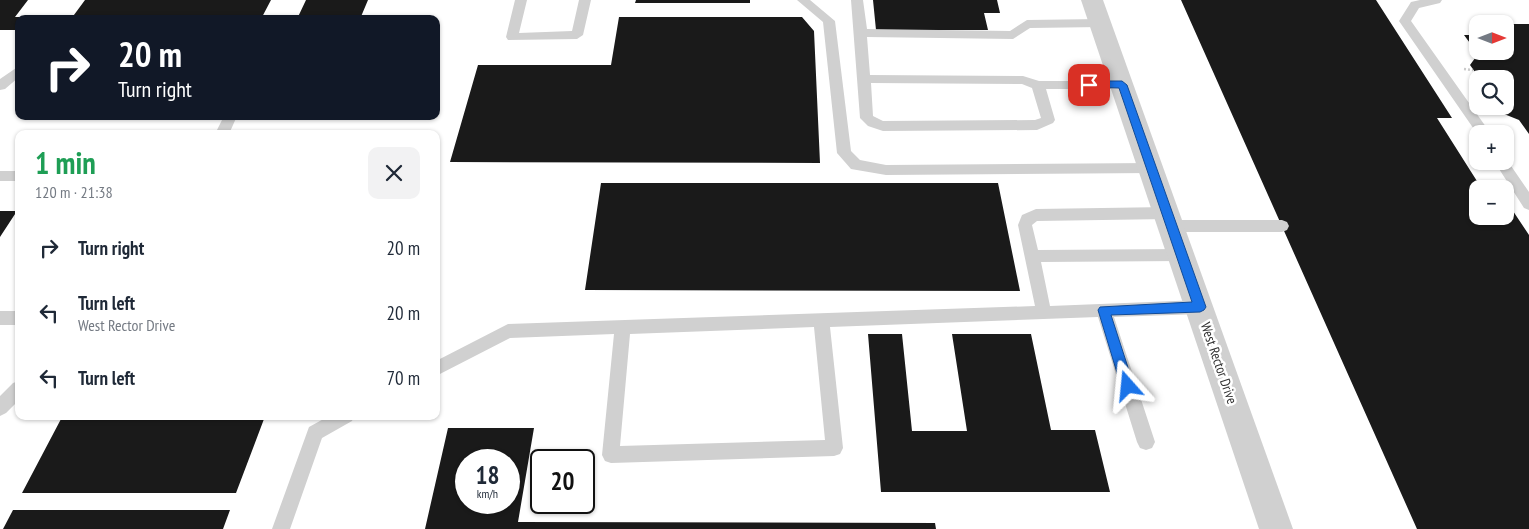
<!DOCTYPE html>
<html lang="en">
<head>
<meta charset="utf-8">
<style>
  :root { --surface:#fff; --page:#f2f2f3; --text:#1f2937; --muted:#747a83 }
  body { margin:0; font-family:"PT Sans Narrow",sans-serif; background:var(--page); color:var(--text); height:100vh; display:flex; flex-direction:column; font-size:19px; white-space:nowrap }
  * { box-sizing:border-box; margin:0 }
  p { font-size:16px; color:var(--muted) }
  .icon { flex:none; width:28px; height:28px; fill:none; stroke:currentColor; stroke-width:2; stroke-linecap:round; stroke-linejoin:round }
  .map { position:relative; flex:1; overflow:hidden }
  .side { position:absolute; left:15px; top:130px; width:425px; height:290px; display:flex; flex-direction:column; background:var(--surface); border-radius:10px; box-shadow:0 1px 4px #0004 }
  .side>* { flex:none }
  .hud { position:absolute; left:15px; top:15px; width:425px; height:105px; border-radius:10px; box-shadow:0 1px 4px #0004; background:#111827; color:#fff; overflow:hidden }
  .needle { width:32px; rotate:90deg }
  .fabs { position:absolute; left:1469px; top:15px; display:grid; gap:10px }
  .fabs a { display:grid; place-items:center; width:45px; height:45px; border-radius:10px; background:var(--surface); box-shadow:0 1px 4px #0004; font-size:25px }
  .speed { position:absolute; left:455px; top:449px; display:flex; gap:10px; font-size:25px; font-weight:700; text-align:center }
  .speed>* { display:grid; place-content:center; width:65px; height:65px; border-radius:50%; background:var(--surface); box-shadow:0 1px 4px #0004; line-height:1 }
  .speed small { font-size:12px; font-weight:400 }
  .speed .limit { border:2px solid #111; border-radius:8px; background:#fff; color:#111 }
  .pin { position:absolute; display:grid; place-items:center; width:42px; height:42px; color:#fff; margin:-21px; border-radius:10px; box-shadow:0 2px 8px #0006 }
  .me { position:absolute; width:55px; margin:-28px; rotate:342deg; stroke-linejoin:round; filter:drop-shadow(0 0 4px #0008) }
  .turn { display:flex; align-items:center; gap:18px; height:105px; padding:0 20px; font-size:22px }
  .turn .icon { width:65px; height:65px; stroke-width:2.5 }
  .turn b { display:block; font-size:35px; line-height:42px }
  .round { display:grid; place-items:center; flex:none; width:52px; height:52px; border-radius:10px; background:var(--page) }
  .summary { display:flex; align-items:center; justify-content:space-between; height:85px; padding:0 20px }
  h1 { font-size:30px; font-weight:800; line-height:38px; color:#1e9e55 }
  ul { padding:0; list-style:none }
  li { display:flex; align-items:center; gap:15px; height:65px; padding:0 20px }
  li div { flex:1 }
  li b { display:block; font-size:19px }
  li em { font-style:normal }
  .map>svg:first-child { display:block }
  .building { fill:#1a1a1a; fill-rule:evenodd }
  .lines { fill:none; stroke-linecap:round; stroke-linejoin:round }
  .path { stroke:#cacaca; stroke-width:2.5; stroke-dasharray:2 2; stroke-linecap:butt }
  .service { fill:#d0d0d0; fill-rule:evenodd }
  .tertiary { fill:#d0d0d0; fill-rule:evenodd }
  .route { fill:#1a73e8; stroke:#114b97 }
  .labels { text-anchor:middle; stroke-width:5; stroke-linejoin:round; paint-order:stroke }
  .street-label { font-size:14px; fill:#333; stroke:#fff }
</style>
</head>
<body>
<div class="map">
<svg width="1529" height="529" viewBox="0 0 1529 529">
  <rect width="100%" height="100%" fill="#fff"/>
  <path class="building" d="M0,0H28L15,17H19V30H0Z
    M85,0H271L261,19H71Z
    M306,0H368L360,19H297Z
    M636,0H750V3H635Z
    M873,0H997L1000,13H984L988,30H876Z
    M1181,0H1376L1452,118H1437L1482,189H1478V216H1505V208H1511L1529,235V529H1417Z
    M619,17H802L814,31L820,163L450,162L478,65H611Z
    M1505,24H1529V134L1519,120L1504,114L1498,106H1505V79H1480L1470,65L1478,54L1464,35H1478V51H1505Z
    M601,183H998L1020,291L585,290Z
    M0,211H17L0,237Z
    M868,334H902L912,431H967L952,334H1031L1051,430H1095L1110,492H881Z
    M61,419H264L236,493H22Z
    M448,428H534L518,522L935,523L936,529H425ZM466,460H509V502H466Z
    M13,510H230L223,529H3Z"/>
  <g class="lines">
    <path class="path" d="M1464,69L1473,70"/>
    <path class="service" d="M515,0H527L519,33L572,31L579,0H591L583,35L577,39L508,40L506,37Z
      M797,0H810L835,21L851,151L860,160L886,165L1152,163L1157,164L1159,168L1157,172L1152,173L886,175L851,169L837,153L823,22Z
      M851,0H863L867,29L1010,31L1027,20L1101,19L1107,23L1101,27L1030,28L1013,39L867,37L870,75L1023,76L1039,81H1122L1127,82L1128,85L1127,88L1122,89H1046L1055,120L1053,123L1037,130L883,131L868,126L860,118ZM871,83L1022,84L1032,88L1041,118L1035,120L883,121L873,116Z
      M1420,0H1442L1440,3L1419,8L1411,21L1491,134L1478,135L1399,21L1411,2Z
      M19,66V77L5,89L0,90V79Z
      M224,116H237L229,134H215Z
      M1505,157L1529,192V210L1524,208L1494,161H1505Z
      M0,171H19V181H0Z
      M1168,207L1173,209L1175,213L1173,217L1168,219L1037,221L1032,225L1038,250L1182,249L1187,251L1189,255L1187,259L1182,261L1041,262L1050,306L1200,300L1205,302L1208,307L1205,312L1200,314L1114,317L1155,442L1152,448L1146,450L1140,448L1137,442L1098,317L830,327L843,448L840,454L834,456L611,463L605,461L602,455L614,334L510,338L436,376V361L508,324L1035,306L1018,225L1022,215L1036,209ZM814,327L825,440L620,446L630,334Z
      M1172,220H1282L1287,222L1289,226L1287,230L1282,232H1172L1167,230L1165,226L1167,222Z
      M0,311H19V325H0Z
      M19,381V400L6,413L0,416V396L13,383Z
      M329,416H354L352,421L322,438L290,529H272L309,427Z"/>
    <path class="tertiary" d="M1081,0H1103L1293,529H1259Z"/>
  </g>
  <path class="route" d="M1089,81H1122L1127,85L1206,307L1204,310L1200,312L1111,315L1134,386L1132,390L1128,391L1123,390L1121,386L1098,310L1100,307L1192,302L1119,88L1085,87V82Z"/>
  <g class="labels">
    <g class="street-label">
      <text transform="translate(1219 363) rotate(71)" y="5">West Rector Drive</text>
    </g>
  </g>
</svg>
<div class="fabs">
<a><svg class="needle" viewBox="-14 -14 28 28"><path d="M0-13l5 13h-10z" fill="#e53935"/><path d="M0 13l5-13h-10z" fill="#747a83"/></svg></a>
<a><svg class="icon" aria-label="search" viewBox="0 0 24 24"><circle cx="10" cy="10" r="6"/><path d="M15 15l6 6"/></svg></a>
<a>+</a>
<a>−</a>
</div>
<div class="speed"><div>18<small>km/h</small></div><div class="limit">20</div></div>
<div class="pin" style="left:1089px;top:85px;background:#d93025"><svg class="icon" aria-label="arrive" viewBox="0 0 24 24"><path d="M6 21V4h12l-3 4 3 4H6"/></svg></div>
<svg class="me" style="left:1128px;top:386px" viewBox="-20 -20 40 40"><path d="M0-17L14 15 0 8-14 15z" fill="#1a73e8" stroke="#fff" stroke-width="4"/></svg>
<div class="hud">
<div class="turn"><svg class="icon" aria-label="right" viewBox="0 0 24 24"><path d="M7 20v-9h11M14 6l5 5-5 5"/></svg><div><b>20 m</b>Turn right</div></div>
</div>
<section class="side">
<div class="summary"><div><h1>1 min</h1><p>120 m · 21:38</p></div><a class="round"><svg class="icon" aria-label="close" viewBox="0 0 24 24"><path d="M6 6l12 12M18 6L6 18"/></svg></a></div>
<ul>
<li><svg class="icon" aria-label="right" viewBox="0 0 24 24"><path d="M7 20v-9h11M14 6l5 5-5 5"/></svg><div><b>Turn right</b></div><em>20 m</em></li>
<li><svg class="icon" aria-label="left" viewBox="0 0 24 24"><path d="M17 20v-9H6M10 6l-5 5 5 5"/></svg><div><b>Turn left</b><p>West Rector Drive</p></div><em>20 m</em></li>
<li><svg class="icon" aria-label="left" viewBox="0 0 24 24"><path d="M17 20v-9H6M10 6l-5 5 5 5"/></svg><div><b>Turn left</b></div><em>70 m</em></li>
</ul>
</section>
</div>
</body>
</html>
